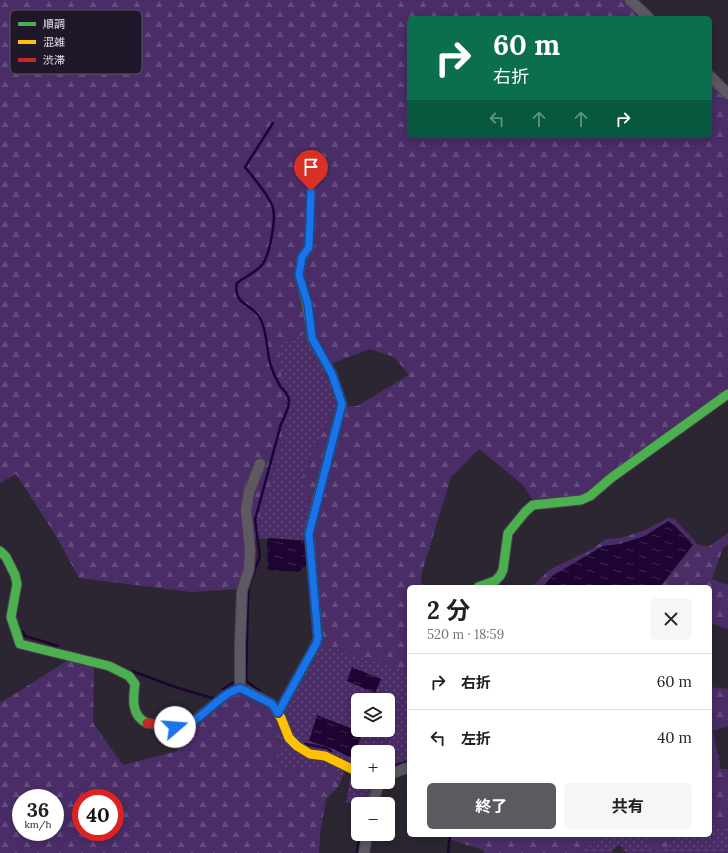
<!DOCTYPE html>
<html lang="ja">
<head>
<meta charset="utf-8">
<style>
  :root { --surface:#fff; --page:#f6f6f6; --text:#202124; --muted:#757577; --line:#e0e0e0; --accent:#5c5a61 }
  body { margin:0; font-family:Lora,"Noto Sans JP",serif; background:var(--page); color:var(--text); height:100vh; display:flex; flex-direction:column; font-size:15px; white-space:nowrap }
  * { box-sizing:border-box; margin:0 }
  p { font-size:13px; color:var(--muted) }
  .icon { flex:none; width:22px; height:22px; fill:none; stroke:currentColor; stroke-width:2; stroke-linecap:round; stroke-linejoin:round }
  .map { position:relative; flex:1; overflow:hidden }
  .sheet { position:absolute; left:407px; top:585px; width:305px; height:252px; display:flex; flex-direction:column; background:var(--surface); border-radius:6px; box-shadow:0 2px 10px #0003 }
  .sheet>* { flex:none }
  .guide { position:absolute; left:407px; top:16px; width:305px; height:122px; border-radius:6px; box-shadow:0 2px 10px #0003; background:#0b6e4f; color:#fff; overflow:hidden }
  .fabs { position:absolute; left:351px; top:693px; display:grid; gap:8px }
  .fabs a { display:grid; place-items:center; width:44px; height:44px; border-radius:6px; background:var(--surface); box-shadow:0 2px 10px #0003; font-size:20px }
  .speed { position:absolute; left:12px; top:789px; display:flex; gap:8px; font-size:20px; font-weight:700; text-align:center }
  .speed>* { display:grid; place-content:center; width:52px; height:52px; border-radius:50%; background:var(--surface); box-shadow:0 2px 10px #0003; line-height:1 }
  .speed small { font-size:10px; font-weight:400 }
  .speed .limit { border:6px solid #d22; background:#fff; color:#111 }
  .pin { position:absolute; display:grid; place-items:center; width:34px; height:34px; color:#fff; margin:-41px -17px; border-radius:50% 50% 50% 0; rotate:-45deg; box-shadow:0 0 4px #0007 }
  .pin .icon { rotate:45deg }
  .me { position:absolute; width:44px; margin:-22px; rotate:72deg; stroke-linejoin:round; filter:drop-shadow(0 0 3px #0008) }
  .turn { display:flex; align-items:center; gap:14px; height:84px; padding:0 20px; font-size:18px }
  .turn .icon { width:52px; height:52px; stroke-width:2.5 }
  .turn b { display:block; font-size:28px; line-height:34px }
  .lanes { display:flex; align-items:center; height:38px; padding:0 20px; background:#0003; justify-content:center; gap:20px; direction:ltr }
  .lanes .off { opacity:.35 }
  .round { display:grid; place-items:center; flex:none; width:42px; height:42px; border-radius:6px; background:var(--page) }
  .overview { display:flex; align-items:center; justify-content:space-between; height:68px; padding:0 20px }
  h1 { font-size:24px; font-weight:700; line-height:30px }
  .button { display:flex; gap:8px; margin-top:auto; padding:8px 20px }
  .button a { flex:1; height:46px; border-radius:6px; background:var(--accent); color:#fff; font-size:16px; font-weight:700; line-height:46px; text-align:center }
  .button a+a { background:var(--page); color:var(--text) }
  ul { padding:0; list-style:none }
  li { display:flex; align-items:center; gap:12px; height:56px; padding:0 20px; border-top:1px solid var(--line) }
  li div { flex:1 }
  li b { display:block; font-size:15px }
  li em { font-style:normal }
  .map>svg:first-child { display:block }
  .grass { fill:url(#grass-dots); fill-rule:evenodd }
  .forest { fill:url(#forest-firs); fill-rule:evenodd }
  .water { fill:url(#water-ripples) }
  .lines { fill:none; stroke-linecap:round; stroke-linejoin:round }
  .stream { stroke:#1d0432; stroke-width:2.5 }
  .street-casing { stroke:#46424b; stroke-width:12 }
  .fast-casing { stroke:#46424b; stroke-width:11 }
  .slow-casing { stroke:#46424b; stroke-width:11 }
  .jam-casing { stroke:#46424b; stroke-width:11 }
  .street { stroke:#5d5861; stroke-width:10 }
  .fast { stroke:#4caf50; stroke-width:9 }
  .slow { stroke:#ffc107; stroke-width:9 }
  .jam { stroke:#c62828; stroke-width:9 }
  .route-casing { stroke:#114b97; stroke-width:10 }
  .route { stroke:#1a73e8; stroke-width:7 }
  .key { fill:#20182a; stroke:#5b5465; stroke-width:1 }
  .key-label { font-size:11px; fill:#e6e1ee }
</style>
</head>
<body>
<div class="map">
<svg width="728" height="853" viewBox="0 0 728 853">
  <defs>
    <pattern id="grass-dots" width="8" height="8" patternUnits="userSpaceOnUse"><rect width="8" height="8" fill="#4a2d67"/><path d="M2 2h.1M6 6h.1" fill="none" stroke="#644b7d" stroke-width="1.8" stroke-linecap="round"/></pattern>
    <pattern id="forest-firs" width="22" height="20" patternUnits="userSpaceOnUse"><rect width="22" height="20" fill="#4a2d67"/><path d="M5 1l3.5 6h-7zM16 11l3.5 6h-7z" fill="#644b7d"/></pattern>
    <pattern id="water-ripples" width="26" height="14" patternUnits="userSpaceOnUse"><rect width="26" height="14" fill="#1d0432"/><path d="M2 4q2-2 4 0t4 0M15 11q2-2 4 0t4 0" fill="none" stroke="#3e2850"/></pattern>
  </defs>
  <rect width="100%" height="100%" fill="#2b2631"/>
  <path class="grass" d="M308,333L339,406L306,541L269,538L253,540L285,431L279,344Z
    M319,644L409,672V764L388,773V752H358V770L299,745L281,712ZM358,700H388V730H358Z
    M279,722L286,737L346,768L339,786L331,768H278Z
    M353,772L358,775V782H371L376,787L371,804H358L346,802L350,779Z
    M710,825L728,827V853H626L620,845L612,850V853H577L604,835H647L653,851L668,846L675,835H710Z"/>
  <path class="forest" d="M0,0H626L645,18H409V136H710V80L728,97V390L588,494L534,502L523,485L479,449L451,477L421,576L422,587H409V672L319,644L310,523L303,475L333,406H357L409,375L394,357L370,349L330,364L308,333L279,344L285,431L253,540L254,560L236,589L191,592L79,578L56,536L16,474L0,483Z
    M668,518L674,519L695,541L697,544L708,547L728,533V544L723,548L712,579L728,585V629L710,623V587H660L680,560L690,540C682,535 676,527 668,521L645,536L620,544L603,546L552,576L543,587H532L549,570L592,549L606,539L621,538L643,531Z
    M70,659L94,666L93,723L123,765L177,751L176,730L236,691L274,709L279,722L278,767L331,768L339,786L326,799L320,835L319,853H0V703ZM21,798H55V832H21ZM81,798H115V832H81Z
    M710,687L728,689V726L713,731L721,769H728V827L710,825Z
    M448,835H604L577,853H484L483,850L448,839Z
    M647,835H675L668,846L653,851Z"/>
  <path class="water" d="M668,521L675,526L693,545L660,587H543L552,576L603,546L620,544L645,536Z
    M269,538L306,541L309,565L303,567L299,572L268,570L267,541Z
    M352,667L381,679L375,693L347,681Z
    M317,715L363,733L352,758L331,748L309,741Z"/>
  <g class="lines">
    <path class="stream" d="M23,632L25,636L58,646
      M132,671L175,687L212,698L213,697
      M223,689L234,682
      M260,691L246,681L248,595L249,586L260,556L255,520L281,424C284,418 289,409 289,401C289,394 284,391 280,386C277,381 273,372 271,366C266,352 268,332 260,318C253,304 232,305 237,283C245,277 256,272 262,265C270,255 276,219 273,208C270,196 252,176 245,167L273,123
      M305,744L326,748L331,751
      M388,768L409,761
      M357,853L360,834
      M448,853L450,835"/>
    <g class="street-casing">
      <path id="street" d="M630,0L649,18
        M710,76L728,94
        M240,688V645L242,591L249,569L250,550L246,510L249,492L260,464
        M388,775L409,767
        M373,804L379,782
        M364,853L367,834"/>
    </g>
    <g class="fast-casing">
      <path id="fast" d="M311,191L309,247L302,257L299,275L307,304L312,339L332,374L342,404L319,493
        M0,551L6,557L15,575L17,584L11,617L20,644L109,666L129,676L135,684C133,699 131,716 147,723
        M478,587L495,581L500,576L503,570L508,533L526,511L533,505L581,500L590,496L611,478L728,394"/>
    </g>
    <g class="slow-casing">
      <path id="slow" d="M245,690L272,704L281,718L289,738L297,746L310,754L325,756L358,772
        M278,713L316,644L318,638L309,533L319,493"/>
    </g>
    <g class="jam-casing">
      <path id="jam" d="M147,723L175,727L184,726L191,723L226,695L240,688L245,690"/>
    </g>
    <use href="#street" class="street"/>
    <use href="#fast" class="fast"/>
    <use href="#slow" class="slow"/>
    <use href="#jam" class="jam"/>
  </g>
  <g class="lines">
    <g class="route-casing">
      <path id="route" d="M175,727C197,725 208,707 226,695C230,692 235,690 240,688L272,704L278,713L316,644L318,638L309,534L342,404L332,374L312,338L308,304L299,275L302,257L309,247L311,191"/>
    </g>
    <use href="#route" class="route"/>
  </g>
  <rect x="10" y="10" width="132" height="64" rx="6" class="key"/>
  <rect x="18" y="22" width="18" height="4" fill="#4caf50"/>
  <rect x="18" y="40" width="18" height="4" fill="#ffc107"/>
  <rect x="18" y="58" width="18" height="4" fill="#c62828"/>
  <g class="key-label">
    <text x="43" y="28">順調</text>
    <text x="43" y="46">混雑</text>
    <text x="43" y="64">渋滞</text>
  </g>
</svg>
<div class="fabs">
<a><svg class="icon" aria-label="layers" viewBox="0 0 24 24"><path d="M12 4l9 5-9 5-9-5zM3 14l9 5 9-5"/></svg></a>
<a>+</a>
<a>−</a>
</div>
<div class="speed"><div>36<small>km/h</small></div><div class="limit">40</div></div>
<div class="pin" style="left:311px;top:191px;background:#d93025"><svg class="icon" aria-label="arrive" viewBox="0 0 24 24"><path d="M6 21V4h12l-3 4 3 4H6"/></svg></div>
<svg class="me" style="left:175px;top:727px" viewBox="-20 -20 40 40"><circle r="19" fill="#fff"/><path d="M0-13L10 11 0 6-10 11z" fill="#1a73e8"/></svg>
<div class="guide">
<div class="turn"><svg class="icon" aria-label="right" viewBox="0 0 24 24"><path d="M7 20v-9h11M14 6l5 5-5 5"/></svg><div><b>60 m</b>右折</div></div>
<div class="lanes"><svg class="icon off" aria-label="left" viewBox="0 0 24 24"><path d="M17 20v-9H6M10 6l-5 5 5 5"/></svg><svg class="icon off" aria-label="ahead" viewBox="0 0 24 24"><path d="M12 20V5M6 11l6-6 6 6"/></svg><svg class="icon off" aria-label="ahead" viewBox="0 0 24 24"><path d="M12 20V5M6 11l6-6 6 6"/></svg><svg class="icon" aria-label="right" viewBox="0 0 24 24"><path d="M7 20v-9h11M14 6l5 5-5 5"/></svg></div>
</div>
<section class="sheet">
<div class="overview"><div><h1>2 分</h1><p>520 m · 18:59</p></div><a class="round"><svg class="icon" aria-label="close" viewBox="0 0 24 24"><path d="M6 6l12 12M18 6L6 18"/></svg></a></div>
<ul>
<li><svg class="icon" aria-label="right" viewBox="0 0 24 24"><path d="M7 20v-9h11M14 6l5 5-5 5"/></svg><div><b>右折</b></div><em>60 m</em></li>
<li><svg class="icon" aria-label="left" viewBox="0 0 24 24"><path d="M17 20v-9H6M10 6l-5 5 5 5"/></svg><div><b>左折</b></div><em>40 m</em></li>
</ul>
<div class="button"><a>終了</a><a>共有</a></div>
</section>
</div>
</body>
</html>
